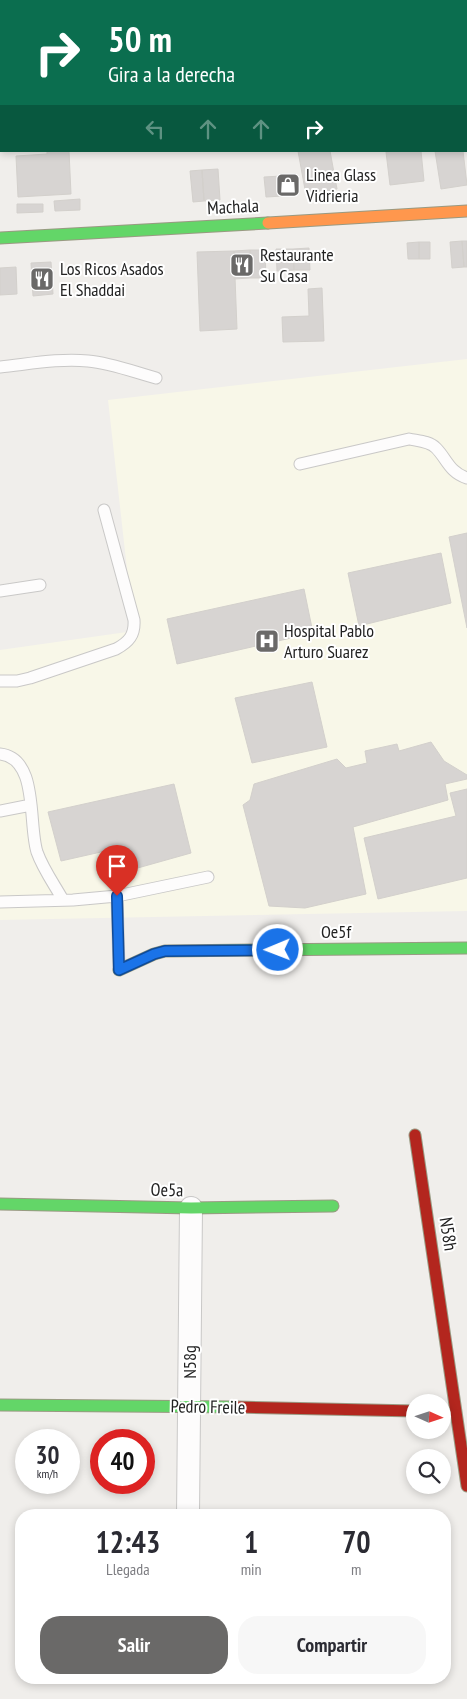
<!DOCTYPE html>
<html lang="es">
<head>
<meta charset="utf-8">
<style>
  :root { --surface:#fff; --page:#f7f7f7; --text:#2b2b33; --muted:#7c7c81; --accent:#6a6968 }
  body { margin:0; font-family:"PT Sans Narrow",sans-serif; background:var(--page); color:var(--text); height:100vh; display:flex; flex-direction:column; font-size:19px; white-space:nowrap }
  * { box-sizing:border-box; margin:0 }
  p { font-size:16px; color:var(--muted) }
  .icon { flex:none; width:28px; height:28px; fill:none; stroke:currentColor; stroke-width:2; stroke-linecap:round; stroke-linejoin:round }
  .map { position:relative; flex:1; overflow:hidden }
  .side { position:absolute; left:15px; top:1509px; width:436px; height:175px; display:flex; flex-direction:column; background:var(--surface); border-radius:20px; box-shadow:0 2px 8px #0003 }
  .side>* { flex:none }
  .hud { position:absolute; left:0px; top:0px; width:468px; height:152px; box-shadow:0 2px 8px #0003; background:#0b6e4f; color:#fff; overflow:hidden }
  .needle { width:32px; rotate:93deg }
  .fabs { position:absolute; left:406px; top:1394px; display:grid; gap:10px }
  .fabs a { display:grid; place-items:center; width:45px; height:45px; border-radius:50%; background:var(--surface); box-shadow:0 2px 8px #0003; font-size:25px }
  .speed { position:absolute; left:15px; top:1429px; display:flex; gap:10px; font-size:25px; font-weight:700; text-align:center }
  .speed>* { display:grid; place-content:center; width:65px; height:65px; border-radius:50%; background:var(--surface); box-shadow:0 2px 8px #0003; line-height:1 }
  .speed small { font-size:12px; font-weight:400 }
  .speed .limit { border:8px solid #d22; background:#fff; color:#111 }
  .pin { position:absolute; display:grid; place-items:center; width:42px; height:42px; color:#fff; margin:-51px -21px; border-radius:50% 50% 50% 0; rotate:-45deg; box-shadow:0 0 5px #0007 }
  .pin .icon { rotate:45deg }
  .me { position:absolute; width:55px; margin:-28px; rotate:269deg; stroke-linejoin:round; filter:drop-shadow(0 0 4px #0008) }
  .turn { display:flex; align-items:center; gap:18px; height:105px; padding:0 25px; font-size:22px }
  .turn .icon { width:65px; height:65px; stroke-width:2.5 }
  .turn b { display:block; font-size:35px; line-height:42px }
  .lanes { display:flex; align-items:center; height:48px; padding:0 25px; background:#0003; justify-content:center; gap:25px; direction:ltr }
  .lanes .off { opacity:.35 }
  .eta { display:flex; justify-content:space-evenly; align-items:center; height:85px; text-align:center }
  .eta b { font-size:30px; font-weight:700; line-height:35px }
  .cta { display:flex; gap:10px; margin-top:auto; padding:10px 25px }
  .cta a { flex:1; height:58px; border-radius:20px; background:var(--accent); color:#fff; font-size:20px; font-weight:700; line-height:58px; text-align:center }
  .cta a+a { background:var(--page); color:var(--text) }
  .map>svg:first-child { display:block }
  .education { fill:#f8f7e8 }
  .building { fill:#d7d4d2; stroke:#d3d0cc }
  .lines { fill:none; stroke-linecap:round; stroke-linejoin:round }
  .lane-casing { stroke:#c9c8c7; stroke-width:13 }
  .street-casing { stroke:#c9c8c7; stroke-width:24 }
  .fast-casing { stroke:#999a82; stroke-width:13 }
  .slow-casing { stroke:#999a82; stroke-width:13 }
  .jam-casing { stroke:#999a82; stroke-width:13 }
  .lane { stroke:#fdfcfc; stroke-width:11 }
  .street { stroke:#fdfcfc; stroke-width:22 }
  .fast { stroke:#63d668; stroke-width:11 }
  .slow { stroke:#ff974d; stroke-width:11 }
  .jam { stroke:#b3261e; stroke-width:11 }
  .route-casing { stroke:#114b97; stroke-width:12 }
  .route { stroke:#1a73e8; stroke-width:9 }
  .labels { text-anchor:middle; stroke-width:4; stroke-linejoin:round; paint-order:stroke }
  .poi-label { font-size:18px; fill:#222; stroke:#fff; text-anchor:start }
  .street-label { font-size:18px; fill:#222; stroke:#fff }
</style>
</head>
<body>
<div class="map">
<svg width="467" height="1699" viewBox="0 0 467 1699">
  <rect width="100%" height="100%" fill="#f0eeeb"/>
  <path class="education" d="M467,359V911L0,920V650L134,631L108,400Z"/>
  <path class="building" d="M47,151H69L71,194L18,197L16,156L47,154Z
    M298,151H330L337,189L306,195Z
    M393,151H421L424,181L390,185L386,152Z
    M435,151H463L467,185L441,189Z
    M218,169L220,200L204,201L202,170Z
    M202,170L204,201L193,202L190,171Z
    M292,175L294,195L283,196L282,176Z
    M282,176L283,196L266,197L264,177Z
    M80,199V210L55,211L54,201Z
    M17,204H43V212L17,213Z
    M462,241H467V267H464Z
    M462,241L464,267L452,268L450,242Z
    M419,242H430V259H419Z
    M419,242V259H408L407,243Z
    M309,248L310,270H294L293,249Z
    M276,249H293L294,270L277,271Z
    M250,250V278L234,279V251Z
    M250,250H265L266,278H250Z
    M234,251L237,329L200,331L197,252Z
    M51,262L53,294L33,296L31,263Z
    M16,267L17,294L0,295V268Z
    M322,288L324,341L283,342L282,317L309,316L308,289Z
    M467,533V628L449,537Z
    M441,553L451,603L359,626L348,573Z
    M304,589L313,633L177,664L167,619Z
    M312,682L327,747L252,763L235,698Z
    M431,742L444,761L467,775V779L445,784L448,800L353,827L366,894L305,908L269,906L243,805L250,800L254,784L337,759L346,768L367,763L365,751L397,744L399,751Z
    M174,784L191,853L127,871L123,847L61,861L48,812Z
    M467,789V878L378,899L364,838L456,816L450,793Z"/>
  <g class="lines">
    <g class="lane-casing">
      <path id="lane" d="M0,367C29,364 60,358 88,361C111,363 134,372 156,378
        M300,464L409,439C418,441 429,441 436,448C447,459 449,472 467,478
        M0,591L40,585
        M0,681H17L30,678L116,649C129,642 135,635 134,620L104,510
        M0,754C39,758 28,824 37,852C43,869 54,884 63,900
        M0,811L31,805
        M117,896L119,969
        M0,902L73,900L117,896L208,877"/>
    </g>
    <g class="street-casing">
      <path id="street" d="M188,1515L191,1208"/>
    </g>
    <g class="fast-casing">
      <path id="fast" d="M0,238L268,223
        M119,970L154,954L165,951L467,948
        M0,1204L191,1208L333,1206
        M0,1405L237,1407"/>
    </g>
    <g class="slow-casing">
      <path id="slow" d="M268,223L467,211"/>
    </g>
    <g class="jam-casing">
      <path id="jam" d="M415,1135L467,1486
        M237,1407L415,1411"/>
    </g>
    <use href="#lane" class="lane"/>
    <use href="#street" class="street"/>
    <use href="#fast" class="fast"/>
    <use href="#slow" class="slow"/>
    <use href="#jam" class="jam"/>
  </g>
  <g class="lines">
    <g class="route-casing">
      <path id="route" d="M117,896L119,970L154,954L165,951L278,950"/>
    </g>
    <use href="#route" class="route"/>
  </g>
  <defs>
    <g id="shop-square" transform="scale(1.25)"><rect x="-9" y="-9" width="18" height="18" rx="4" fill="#6a6968" stroke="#fff"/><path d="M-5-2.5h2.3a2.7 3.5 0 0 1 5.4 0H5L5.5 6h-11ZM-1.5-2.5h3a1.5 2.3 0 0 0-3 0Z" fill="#fff"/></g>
    <g id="restaurant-square" transform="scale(1.25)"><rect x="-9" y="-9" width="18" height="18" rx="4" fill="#6a6968" stroke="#fff"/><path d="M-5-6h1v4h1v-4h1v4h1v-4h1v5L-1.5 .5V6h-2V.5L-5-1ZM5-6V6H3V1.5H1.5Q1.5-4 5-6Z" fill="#fff"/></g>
    <g id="hospital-square" transform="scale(1.25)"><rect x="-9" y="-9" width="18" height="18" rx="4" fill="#6a6968" stroke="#fff"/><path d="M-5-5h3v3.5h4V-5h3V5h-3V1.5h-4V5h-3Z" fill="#fff"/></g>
  </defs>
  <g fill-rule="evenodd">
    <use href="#shop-square" x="288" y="185"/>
    <use href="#restaurant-square" x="242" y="265"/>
    <use href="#restaurant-square" x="42" y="279"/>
    <use href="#hospital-square" x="267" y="641"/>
  </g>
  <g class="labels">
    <g class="poi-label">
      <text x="306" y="181">Linea Glass<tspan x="306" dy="21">Vidrieria</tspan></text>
      <text x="260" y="261">Restaurante<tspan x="260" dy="21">Su Casa</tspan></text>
      <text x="60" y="275">Los Ricos Asados<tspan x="60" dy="21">El Shaddai</tspan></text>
      <text x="284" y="637">Hospital Pablo<tspan x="284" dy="21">Arturo Suarez</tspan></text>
    </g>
    <g class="street-label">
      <text transform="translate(233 207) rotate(-3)" y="6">Machala</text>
      <text x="336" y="938">Oe5f</text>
      <text transform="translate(167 1190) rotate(1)" y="6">Oe5a</text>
      <text transform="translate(448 1234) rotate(81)" y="6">N58h</text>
      <text transform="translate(190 1362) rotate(-90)" y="6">N58g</text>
      <text transform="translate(208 1407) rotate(1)" y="6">Pedro Freile</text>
    </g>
  </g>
</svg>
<div class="fabs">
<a><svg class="needle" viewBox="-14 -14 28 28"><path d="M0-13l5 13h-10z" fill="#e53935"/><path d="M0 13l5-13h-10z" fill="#7c7c81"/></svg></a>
<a><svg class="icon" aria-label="search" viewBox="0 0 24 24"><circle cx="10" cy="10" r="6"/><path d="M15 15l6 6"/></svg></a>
</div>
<div class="speed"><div>30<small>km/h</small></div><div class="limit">40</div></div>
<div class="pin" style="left:117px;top:896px;background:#d93025"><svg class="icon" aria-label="arrive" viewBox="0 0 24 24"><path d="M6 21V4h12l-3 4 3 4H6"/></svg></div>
<svg class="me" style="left:278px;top:950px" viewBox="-20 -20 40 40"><circle r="17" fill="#1a73e8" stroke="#fff" stroke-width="3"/><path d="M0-11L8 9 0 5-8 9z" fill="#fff"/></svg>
<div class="hud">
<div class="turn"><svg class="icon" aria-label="right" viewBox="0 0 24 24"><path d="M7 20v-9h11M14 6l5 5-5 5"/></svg><div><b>50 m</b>Gira a la derecha</div></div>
<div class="lanes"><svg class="icon off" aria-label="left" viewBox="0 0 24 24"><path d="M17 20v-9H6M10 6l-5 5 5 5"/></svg><svg class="icon off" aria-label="ahead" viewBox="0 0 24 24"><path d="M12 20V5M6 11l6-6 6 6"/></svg><svg class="icon off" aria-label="ahead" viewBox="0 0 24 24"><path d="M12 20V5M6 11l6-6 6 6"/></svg><svg class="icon" aria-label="right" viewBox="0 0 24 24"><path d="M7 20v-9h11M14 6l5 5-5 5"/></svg></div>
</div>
<section class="side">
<div class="eta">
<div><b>12:43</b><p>Llegada</p></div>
<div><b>1</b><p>min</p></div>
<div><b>70</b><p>m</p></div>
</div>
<div class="cta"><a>Salir</a><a>Compartir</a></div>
</section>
</div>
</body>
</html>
